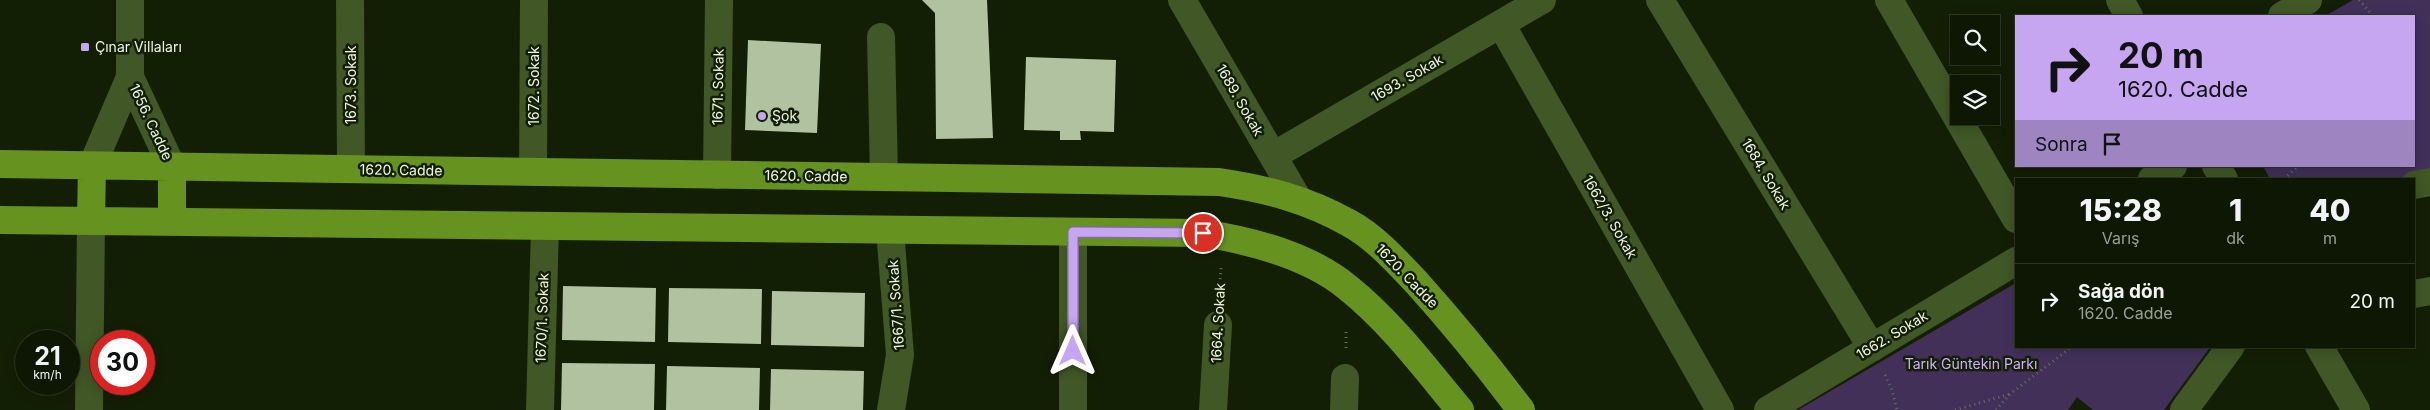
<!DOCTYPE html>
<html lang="tr">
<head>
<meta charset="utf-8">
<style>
  :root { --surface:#0e1703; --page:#1c2412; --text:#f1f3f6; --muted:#9b9f9a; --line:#2e3625 }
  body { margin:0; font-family:Inter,sans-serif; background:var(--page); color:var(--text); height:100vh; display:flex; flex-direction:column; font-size:19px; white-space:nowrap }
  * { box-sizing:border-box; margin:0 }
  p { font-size:16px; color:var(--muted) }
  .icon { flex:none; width:28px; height:28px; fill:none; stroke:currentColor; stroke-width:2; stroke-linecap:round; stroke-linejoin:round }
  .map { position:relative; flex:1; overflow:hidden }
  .sheet { position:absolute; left:2015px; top:178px; width:400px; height:170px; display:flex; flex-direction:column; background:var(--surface); border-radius:0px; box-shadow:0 2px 12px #0003,0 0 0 1px var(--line) }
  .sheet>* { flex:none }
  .top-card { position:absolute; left:2015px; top:15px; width:400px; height:152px; border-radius:0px; box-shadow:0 2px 12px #0003,0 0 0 1px var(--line); background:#c6a6f0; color:#111; overflow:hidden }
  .tools { position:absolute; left:1950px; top:15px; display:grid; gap:10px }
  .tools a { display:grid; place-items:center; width:50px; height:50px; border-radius:0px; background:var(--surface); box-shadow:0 2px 12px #0003,0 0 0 1px var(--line); font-size:25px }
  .speed { position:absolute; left:15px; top:330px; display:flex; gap:10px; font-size:25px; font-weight:700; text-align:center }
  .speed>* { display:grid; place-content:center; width:65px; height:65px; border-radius:50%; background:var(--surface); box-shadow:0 2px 12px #0003,0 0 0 1px var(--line); line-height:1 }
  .speed small { font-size:12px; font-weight:400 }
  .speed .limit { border:8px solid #d22; background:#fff; color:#111 }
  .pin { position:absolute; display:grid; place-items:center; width:42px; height:42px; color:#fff; margin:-21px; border:2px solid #fff; border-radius:50%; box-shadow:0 1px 5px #0007 }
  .me { position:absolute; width:55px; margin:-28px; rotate:0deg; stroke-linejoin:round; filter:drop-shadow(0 0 4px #0008) }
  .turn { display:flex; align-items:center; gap:18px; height:105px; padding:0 20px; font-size:22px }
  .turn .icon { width:65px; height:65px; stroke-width:2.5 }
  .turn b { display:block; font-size:35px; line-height:42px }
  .then { display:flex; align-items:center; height:48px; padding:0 20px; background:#0003; gap:10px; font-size:19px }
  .eta { display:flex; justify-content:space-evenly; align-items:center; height:85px; text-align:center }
  .eta b { font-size:30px; font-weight:800; line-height:35px }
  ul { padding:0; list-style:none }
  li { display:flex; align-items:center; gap:15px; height:75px; padding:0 20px; border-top:1px solid var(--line) }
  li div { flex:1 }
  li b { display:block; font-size:19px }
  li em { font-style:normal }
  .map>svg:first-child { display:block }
  .green { fill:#423059 }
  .building { fill:#b1c2a0 }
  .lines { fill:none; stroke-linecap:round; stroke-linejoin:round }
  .path { stroke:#657059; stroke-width:3; stroke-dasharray:1 4; stroke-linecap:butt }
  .minor { stroke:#415725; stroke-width:28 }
  .major { stroke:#66921f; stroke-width:28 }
  .route-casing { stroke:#816c9c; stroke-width:12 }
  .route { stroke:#c6a6f0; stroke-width:9 }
  .poi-dot { fill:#c6a6f0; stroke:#131f04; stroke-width:2 }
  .labels { text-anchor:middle; stroke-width:5; stroke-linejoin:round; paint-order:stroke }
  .poi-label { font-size:14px; fill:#eef7e6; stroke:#131f04; text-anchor:start }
  .street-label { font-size:14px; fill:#eef7e6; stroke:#131f04 }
  .park-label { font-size:14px; fill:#d1afff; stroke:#131f04 }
</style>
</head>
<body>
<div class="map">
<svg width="2430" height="410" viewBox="0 0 2430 410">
  <rect width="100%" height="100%" fill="#131f04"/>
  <path class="green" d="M2353,0H2430V173L2396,179H2270L2263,166H2414V16H2325Z
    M2016,283V346H2211L2164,410H2093L2077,397L2068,410H1798Z"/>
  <path class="building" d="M922,0H987L993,138L936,139L935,13Z
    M748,40L821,44L817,133L745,130Z
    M1026,57L1116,60L1114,132L1080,131L1081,140H1060V131L1024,130Z
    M563,286L656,288L655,342L562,340Z
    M669,288L762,289L761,344L668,342Z
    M772,291L865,293L864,347L771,345Z
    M562,363L655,364L654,410H561Z
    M667,366L760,368L759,410H666Z
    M771,369L864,371L863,410H770Z"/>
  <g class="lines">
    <path class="path" d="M2359,0L2373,16
      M2284,179L2298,166
      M1219,294L1221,268
      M1346,348V330
      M1885,375L1892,390L1897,410
      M1955,410L2010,394
      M1996,410L2010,394L2073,346"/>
    <path class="minor" d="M350,0L351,169
      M1182,0L1298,199
      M1660,0L1872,348
      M1889,0L2016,219
      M2120,0L2129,16
      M2282,16L2308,0
      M1501,24L1720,410
      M881,37L884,177
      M130,77L172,167
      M1273,156L1542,0
      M92,166L130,77V0
      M2216,166L2224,179
      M533,172L534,0
      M717,175L719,0
      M2152,179L2173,166
      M2414,185L2430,182
      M890,230L900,355L891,410
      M2414,294L2430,291
      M2319,346L2356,410
      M89,410L91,221
      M540,410L545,226
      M1073,410V232
      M1213,410L1218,325
      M1344,410L1345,378
      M1768,410L2016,261
      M2184,410L2231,346"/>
    <path class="major" d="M0,164L1219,182C1266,189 1306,199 1349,223C1375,237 1397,262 1417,283C1453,323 1488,366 1521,410
      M172,167V222
      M0,220L1203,233C1252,241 1308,255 1347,287C1391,322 1425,368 1460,410
      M91,221L92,166"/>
  </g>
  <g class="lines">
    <g class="route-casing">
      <path id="route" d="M1073,351V232L1203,233"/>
    </g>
    <use href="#route" class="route"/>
  </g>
  <g class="poi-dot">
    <rect x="80" y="42" width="10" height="10" rx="2.5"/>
    <circle cx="762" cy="116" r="5"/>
  </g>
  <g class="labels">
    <g class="poi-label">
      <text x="95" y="52">Çınar Villaları</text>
      <text x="772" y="121">Şok</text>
    </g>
    <g class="street-label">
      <text transform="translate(1407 78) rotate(-30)" y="5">1693. Sokak</text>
      <text transform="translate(351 85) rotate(-90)" y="5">1673. Sokak</text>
      <text transform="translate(534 86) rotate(-90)" y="5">1672. Sokak</text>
      <text transform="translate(718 87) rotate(-89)" y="5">1671. Sokak</text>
      <text transform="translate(1240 100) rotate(60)" y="5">1689. Sokak</text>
      <text transform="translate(151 122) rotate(65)" y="5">1656. Cadde</text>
      <text transform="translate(401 170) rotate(1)" y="5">1620. Cadde</text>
      <text transform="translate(1766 174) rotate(59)" y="5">1684. Sokak</text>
      <text transform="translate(806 176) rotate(1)" y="5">1620. Cadde</text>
      <text transform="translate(1610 217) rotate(60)" y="5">1662/3. Sokak</text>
      <text transform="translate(1407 276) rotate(46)" y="5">1620. Cadde</text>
      <text transform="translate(896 305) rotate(-94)" y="5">1667/1. Sokak</text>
      <text transform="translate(542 318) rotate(-88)" y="5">1670/1. Sokak</text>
      <text transform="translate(1218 323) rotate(-87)" y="5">1664. Sokak</text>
      <text transform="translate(1892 335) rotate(-31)" y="5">1662. Sokak</text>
    </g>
    <g class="park-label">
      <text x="1971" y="369">Tarık Güntekin Parkı</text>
    </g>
  </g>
</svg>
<div class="tools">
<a><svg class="icon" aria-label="search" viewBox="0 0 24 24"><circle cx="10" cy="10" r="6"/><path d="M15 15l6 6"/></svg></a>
<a><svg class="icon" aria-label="layers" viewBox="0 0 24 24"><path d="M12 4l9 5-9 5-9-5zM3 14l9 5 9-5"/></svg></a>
</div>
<div class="speed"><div>21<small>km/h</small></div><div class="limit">30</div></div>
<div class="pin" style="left:1203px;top:233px;background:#d93025"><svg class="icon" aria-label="arrive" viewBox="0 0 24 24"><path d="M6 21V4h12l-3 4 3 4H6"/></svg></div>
<svg class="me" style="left:1073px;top:351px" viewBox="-20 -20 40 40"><path d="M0-17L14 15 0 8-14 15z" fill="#c6a6f0" stroke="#fff" stroke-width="4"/></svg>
<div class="top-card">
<div class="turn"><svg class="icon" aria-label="right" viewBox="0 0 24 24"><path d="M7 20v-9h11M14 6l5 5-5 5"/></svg><div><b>20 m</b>1620. Cadde</div></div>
<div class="then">Sonra<svg class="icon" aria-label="arrive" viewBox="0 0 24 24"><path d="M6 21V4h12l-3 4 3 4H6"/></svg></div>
</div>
<section class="sheet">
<div class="eta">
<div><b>15:28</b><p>Varış</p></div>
<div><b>1</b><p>dk</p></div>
<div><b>40</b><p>m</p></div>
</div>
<ul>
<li><svg class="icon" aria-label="right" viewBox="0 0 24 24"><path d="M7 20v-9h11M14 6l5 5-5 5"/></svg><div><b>Sağa dön</b><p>1620. Cadde</p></div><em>20 m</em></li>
</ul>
</section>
</div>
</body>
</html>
